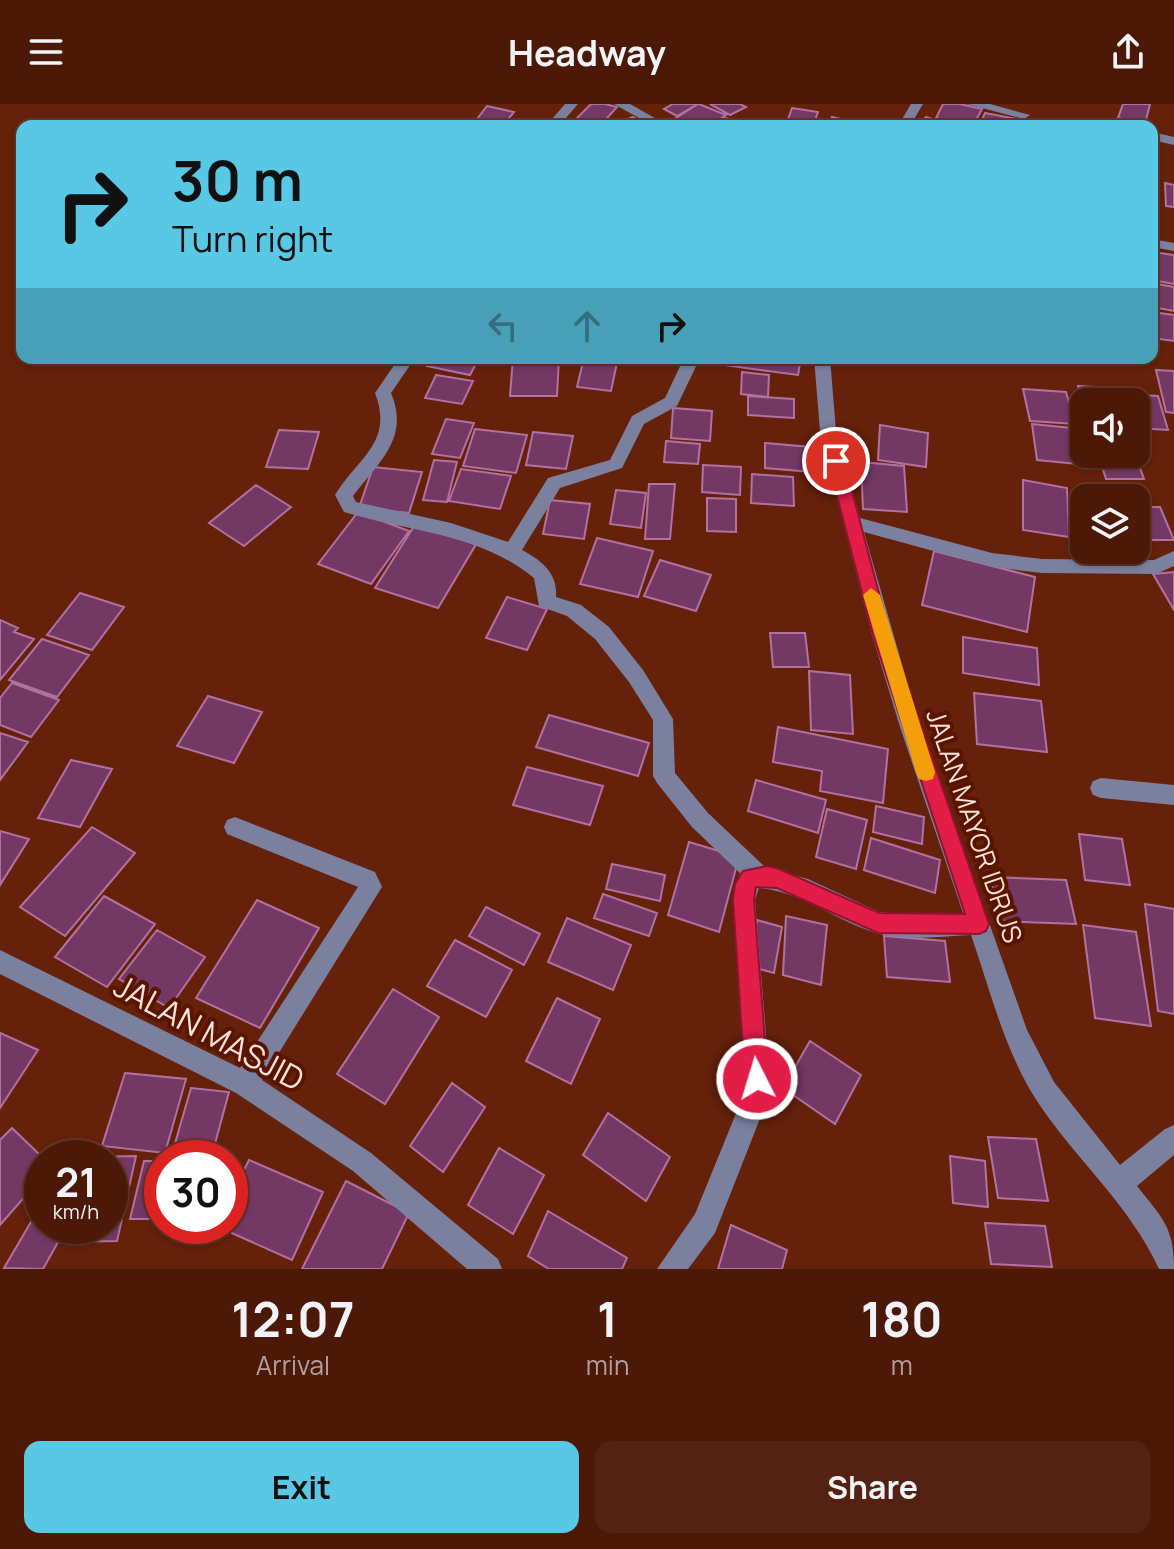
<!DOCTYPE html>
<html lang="en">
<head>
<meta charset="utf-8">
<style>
  :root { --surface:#4c1908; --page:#532212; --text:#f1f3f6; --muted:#b2a09c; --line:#633829; --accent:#59c8e5 }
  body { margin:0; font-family:Manrope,sans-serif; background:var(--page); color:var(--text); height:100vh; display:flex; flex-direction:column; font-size:30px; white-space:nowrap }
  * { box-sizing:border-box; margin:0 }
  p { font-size:26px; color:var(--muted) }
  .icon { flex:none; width:44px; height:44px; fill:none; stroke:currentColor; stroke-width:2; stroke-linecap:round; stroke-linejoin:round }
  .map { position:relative; height:1165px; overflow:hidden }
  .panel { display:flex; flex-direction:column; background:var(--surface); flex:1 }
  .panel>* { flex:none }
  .guide { position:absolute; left:16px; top:16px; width:1142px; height:244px; border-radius:16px; box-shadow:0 2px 6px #0004,0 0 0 2px var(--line); background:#59c8e5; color:#111; overflow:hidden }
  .tools { position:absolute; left:1070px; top:284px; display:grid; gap:16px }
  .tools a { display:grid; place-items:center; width:80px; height:80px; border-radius:16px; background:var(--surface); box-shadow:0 2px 6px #0004,0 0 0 2px var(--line); font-size:40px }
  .speed { position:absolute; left:24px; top:1036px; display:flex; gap:16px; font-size:40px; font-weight:700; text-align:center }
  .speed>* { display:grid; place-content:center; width:104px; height:104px; border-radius:50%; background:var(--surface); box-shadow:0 2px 6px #0004,0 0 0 2px var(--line); line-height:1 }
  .speed small { font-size:20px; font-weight:400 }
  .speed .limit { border:12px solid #d22; background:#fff; color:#111 }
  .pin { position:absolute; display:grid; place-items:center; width:68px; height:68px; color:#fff; margin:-34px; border:4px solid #fff; border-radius:50%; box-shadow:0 2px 8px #0007 }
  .me { position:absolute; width:88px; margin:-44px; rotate:355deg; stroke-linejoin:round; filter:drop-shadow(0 0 6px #0008) }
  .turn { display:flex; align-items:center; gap:28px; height:168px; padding:0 24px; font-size:36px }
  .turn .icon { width:104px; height:104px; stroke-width:2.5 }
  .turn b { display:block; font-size:56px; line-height:68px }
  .lanes { display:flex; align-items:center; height:76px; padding:0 24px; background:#0003; justify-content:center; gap:40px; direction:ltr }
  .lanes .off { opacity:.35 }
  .eta { display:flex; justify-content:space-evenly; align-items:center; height:136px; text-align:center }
  .eta b { font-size:48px; font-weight:700; line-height:56px }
  .button { display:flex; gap:16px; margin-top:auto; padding:16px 24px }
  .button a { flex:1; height:92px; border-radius:16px; background:var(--accent); color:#111; font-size:32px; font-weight:700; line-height:92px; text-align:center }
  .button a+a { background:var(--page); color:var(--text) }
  header { display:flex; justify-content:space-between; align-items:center; height:104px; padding:0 24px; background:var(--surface); font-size:36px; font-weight:700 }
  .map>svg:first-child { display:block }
  .building { fill:#743865; stroke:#b371a1; stroke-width:2 }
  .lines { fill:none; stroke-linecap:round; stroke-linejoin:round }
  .minor { fill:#7b809f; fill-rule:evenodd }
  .route { fill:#e11d48; stroke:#92132f; stroke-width:2 }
  .slow { fill:#f59e0b }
  .labels { text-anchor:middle; stroke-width:8; stroke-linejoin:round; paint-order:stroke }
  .street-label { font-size:26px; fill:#fce2da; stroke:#591500 }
  .near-street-label { font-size:32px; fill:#fce2da; stroke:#591500 }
</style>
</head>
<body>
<header><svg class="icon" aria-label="menu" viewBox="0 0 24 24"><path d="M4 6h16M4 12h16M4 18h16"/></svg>Headway<svg class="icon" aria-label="share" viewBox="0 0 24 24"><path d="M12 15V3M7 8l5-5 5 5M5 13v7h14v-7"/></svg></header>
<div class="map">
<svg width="1174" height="1165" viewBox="0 0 1174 1165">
  <rect width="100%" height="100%" fill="#65210a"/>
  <path class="building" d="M591,0H605L617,3L600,22L574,17Z
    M673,0H694L696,1L677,12L664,5Z
    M698,0H699L726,11L710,22H694L676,14Z
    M710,0H740L746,3L730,11Z
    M943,0H960L982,5L973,22H970L936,14Z
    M1123,0H1150L1145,20L1118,14Z
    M487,2L514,8L504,20L477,15Z
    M792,4L818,8L813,22L786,21Z
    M985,9L1017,15L1015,22H979Z
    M633,13L647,22H612Z
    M832,13L871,22H827Z
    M926,13L954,22H918Z
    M725,14L756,21L719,22Z
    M1165,79L1174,81V103L1166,102Z
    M1152,148L1174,151V180L1152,176Z
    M1152,179L1174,183V207L1152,203Z
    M1152,208L1174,211V237L1152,234Z
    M432,254H479L470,271L427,262Z
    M513,254H559L557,292H510Z
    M584,254H618L611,287L577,283Z
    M726,254H801L798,271L724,261Z
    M1156,266L1174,267V309L1166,308Z
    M742,268L769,271L768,293L741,290Z
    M436,271L473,277L462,300L425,294Z
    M1078,282L1114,284L1117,298H1084V310Z
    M1023,285L1066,288L1075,320L1030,317Z
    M1120,290L1158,292L1168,326L1136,324V298H1122Z
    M748,292L794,295V314L748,311Z
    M673,304L712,307L710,337L671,334Z
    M446,315L474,319L460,354L432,350Z
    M1032,320L1072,324L1077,360L1037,356Z
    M880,321L928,329L926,363L878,356Z
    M475,325L527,331L516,369L463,362Z
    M279,326L319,328L308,365L266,363Z
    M533,328L573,332L566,365L526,361Z
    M666,337L700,340L698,360L664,358Z
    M765,339L811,343V368L765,364Z
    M1098,350H1135L1144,375H1106Z
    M434,356L457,358L447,398L423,396Z
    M861,358L904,362L907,408L863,405Z
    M703,361L741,363L740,391L702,388Z
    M373,363L422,368L409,409L359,404Z
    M461,365L511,372L500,405L449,397Z
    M752,370L793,373L794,402L751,399Z
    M1023,376L1067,384L1069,433L1023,426Z
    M649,380H675L670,435H645Z
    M256,381L291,403L244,442L209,419Z
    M616,386L646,389L641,424L610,420Z
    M707,394L736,395V428L707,427Z
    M550,396L590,400L584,435L543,430Z
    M1136,403H1160L1174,436H1136Z
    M358,408L409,427L371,480L318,460Z
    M416,419L478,437L438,504L375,484Z
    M597,434L653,447L638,493L580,480Z
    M934,447L1035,473L1027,528L922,501Z
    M660,456L711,471L696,507L644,492Z
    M1174,468V506L1153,470Z
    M80,489L124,503L92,546L47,531Z
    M507,493L547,505L527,546L486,534Z
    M0,516L18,524L14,528L34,535L0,576Z
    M770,529H805L809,563H773Z
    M963,533L1037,544L1039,581L963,569Z
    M42,535L89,551L57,593L9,576Z
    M809,567L850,571L853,630L811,626Z
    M12,579L59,596L31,633L0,621V594Z
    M974,589L1041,597L1047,648L977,640Z
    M208,592L262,608L234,659L177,642Z
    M549,611L649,639L638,672L536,643Z
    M778,623L888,645L883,699L820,687L822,667L773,658Z
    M0,629L28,638L0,676Z
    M71,656L112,665L80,723L38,714Z
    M527,663L603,682L590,721L513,701Z
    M756,676L826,696L818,729L748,707Z
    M876,702L924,713L922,740L873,728Z
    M827,705L867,716L856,765L816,753Z
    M92,723L135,749L65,832L20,803Z
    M0,727L29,735L0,781Z
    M1079,730L1122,735L1130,781L1085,776Z
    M871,734L940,756L935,789L864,766Z
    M689,738L739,753L719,828L668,811Z
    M612,760L665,771L660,797L606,785Z
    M990,773L1066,776L1076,820L998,817Z
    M603,790L657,809L649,832L594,814Z
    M104,792L155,820L107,883L55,853Z
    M257,796L319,824L260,924L196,894Z
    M1145,800L1174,805V910L1158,907Z
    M486,803L540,830L524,861L469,832Z
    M786,812L827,821L821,881L783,871Z
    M567,814L631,841L613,886L548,858Z
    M757,816L782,823L774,869L749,862Z
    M1083,821L1136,828L1151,922L1095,914Z
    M157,826L205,853L169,904L119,875Z
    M884,832L945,837L950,878L887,873Z
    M455,836L512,866L486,913L427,882Z
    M393,885L439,913L385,1000L337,970Z
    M557,894L600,915L571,980L526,957Z
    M0,929L38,946L0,1004Z
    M810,937L861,971L835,1020L783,984Z
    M125,969L186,975L165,1049L102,1042Z
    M452,979L485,1003L443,1068L410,1042Z
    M191,984L229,988L213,1047L174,1043Z
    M608,1009L670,1053L646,1097L583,1051Z
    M12,1024L43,1054L42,1073L0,1121V1036Z
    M988,1033L1036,1035L1048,1097L998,1094Z
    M499,1044L544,1071L513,1130L468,1101Z
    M136,1052L117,1137L69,1138L72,1122H110V1054L88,1053Z
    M950,1052L985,1057L988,1103L953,1099Z
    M249,1056L323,1088L292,1156L216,1122H230V1094Z
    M144,1057H162V1115H130Z
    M346,1077L409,1109L382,1165H302Z
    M38,1106L42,1108V1122H67L43,1165L4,1164Z
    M548,1107L627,1154L622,1165H549L528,1152Z
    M985,1119L1045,1122L1052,1163L991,1160Z
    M731,1121L787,1146L782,1165H718Z"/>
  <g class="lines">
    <path class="minor" d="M565,0H578L559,22H546Z
      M614,0H630L669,22H653Z
      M911,0H923L910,22H898Z
      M967,0H990L1030,11L1024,15Z
      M1104,17L1113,22H1098Z
      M1152,28L1174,33V41L1152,36Z
      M1152,135L1174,139V147L1152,143Z
      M399,254H415L391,289C410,334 379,358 353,392L356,398L451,419L508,438L548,374L610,356L632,312L665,294L684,254H700L677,302L644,320L622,364L560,384L522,446C541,456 558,469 556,493L581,501L609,523L643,566L673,615L675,669L708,709L765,763L808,775L879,808L907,811L963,809L900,623L872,531L820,327L814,254H830L836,327L860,414L992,449L1042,455L1154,456L1174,447V462L1156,470L1042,469L992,463L864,428L920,623L1027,926L1054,978L1120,1061L1165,1025L1174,1021V1051L1137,1082C1162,1114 1174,1122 1174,1165H1159C1130,1101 1075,1055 1037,997C1005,948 990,886 971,831C940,832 906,838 876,829C836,817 803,788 759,784L755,796L769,967L763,1007L715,1129L688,1165H657L695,1110L737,1007L745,967L733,796L740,769L692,723L657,679L653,672V616L629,578L595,535L567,512L539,502L534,474C479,429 409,428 344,408L335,391C358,353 394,339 375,289Z
      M1101,674L1174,681V701L1101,694L1093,691L1090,684L1093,677Z
      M235,713L375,768L382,783L262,976L371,1049L498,1155L502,1165H467L353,1067L236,989L0,870V846L240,964L358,783L227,730L224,723L227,716Z"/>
  </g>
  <path class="route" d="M836,352L844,357L890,531L989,820L986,827L979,830L878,829L777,784L756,783L754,796L768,975L765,983L757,987L749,983L745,975L733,796L735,780L743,767L767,762L779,765L879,809L965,810L873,531L828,357Z"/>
  <path class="slow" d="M871,484L880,491L935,668L933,675L926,677L919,675L916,668L863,491Z"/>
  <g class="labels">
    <g class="street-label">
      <text transform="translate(974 722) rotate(71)" y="9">JALAN MAYOR IDRUS</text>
    </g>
    <g class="near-street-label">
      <text transform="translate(209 929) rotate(28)" y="11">JALAN MASJID</text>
    </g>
  </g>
</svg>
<div class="tools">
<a><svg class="icon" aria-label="sound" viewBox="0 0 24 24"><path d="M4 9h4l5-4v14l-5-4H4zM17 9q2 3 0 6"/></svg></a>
<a><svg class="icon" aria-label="layers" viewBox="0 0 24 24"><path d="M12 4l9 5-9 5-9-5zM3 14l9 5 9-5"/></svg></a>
</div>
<div class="speed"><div>21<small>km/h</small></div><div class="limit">30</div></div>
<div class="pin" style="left:836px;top:357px;background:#d93025"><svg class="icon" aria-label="arrive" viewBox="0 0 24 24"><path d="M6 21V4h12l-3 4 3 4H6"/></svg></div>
<svg class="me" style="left:757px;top:975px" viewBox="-20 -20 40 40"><circle r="17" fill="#e11d48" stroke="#fff" stroke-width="3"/><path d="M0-11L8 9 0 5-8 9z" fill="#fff"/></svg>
<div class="guide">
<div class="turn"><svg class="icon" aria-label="right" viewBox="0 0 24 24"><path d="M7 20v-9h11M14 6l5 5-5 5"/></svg><div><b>30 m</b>Turn right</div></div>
<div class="lanes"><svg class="icon off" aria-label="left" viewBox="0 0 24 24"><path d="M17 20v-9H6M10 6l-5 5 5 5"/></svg><svg class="icon off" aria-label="ahead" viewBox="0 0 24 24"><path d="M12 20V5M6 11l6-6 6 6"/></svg><svg class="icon" aria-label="right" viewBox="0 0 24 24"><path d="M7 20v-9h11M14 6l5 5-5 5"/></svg></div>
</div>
</div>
<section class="panel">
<div class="eta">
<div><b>12:07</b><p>Arrival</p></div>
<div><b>1</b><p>min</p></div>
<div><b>180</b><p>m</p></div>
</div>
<div class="button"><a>Exit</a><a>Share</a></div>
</section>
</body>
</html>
